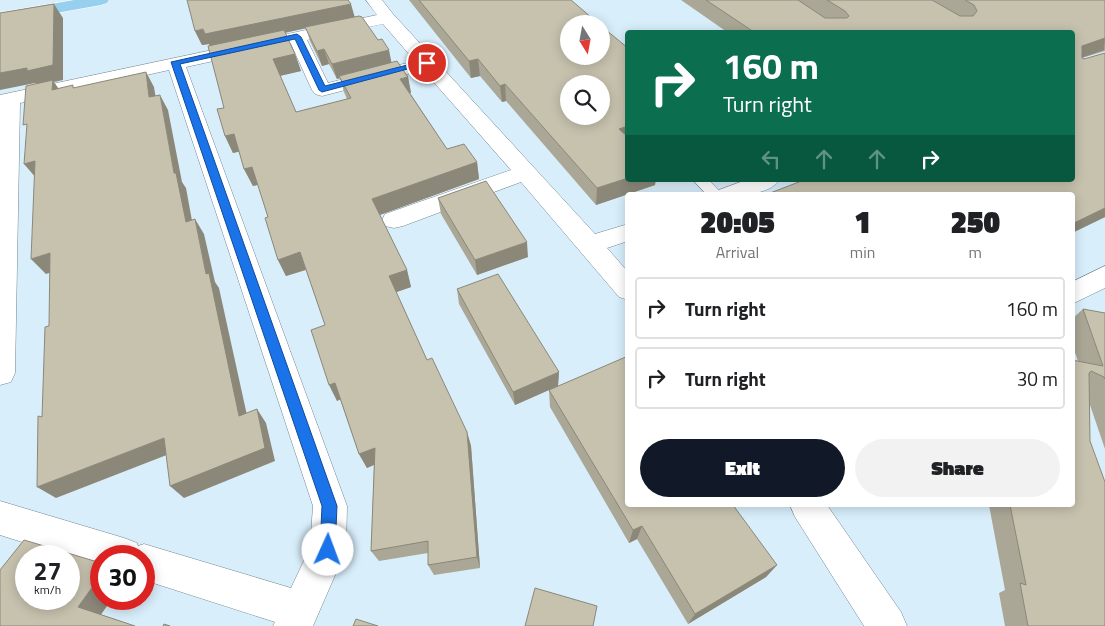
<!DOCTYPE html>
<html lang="en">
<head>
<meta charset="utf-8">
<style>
  :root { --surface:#fff; --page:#f2f2f2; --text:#202124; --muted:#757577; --line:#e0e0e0; --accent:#111827 }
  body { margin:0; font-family:"Titillium Web",sans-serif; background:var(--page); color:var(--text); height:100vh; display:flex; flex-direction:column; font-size:19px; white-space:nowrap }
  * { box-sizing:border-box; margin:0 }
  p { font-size:16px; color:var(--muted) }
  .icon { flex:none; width:28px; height:28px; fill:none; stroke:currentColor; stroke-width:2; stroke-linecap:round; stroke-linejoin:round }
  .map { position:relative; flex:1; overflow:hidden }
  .sheet { position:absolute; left:625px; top:192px; width:450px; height:315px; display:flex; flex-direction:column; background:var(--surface); border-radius:5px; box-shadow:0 2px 12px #0003 }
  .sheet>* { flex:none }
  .banner { position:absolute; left:625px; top:30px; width:450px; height:152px; border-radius:5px; box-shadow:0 2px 12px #0003; background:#0b6e4f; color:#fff; overflow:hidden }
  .needle { width:32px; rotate:169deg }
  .tools { position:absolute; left:560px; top:15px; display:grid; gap:10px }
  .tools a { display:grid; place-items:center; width:50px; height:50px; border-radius:50%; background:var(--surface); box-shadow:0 2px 12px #0003; font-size:25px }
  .speed { position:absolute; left:15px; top:545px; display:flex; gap:10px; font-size:25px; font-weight:700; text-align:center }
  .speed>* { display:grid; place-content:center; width:65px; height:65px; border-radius:50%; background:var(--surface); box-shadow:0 2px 12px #0003; line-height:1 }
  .speed small { font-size:12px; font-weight:400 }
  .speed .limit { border:8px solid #d22; background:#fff; color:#111 }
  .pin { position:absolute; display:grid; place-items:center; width:42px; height:42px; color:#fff; margin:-21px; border:2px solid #fff; border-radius:50%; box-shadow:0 1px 5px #0007 }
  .me { position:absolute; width:55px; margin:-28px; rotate:2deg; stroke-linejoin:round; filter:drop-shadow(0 0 4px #0008) }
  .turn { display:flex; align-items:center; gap:18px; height:105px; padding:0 15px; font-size:22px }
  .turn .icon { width:65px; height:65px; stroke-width:2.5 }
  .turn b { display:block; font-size:35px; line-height:42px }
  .lanes { display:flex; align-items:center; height:48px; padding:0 15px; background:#0003; justify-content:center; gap:25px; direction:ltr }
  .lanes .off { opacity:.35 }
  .eta { display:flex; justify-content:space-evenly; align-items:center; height:85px; text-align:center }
  .eta b { font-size:30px; font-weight:800; line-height:35px }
  .primary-button { display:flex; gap:10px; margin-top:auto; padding:10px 15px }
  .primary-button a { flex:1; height:58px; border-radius:30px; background:var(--accent); color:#fff; font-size:20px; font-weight:800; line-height:58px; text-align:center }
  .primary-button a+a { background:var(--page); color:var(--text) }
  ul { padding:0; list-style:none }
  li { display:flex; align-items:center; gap:15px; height:62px; margin:0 10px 8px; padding:0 5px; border:2px solid var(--line); border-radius:5px }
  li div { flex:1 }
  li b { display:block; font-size:19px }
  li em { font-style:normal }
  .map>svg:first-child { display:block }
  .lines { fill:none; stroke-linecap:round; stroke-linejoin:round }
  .lane-casing { stroke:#738692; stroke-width:1 }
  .street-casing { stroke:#738692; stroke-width:1 }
  .primary-casing { stroke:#fff; stroke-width:1 }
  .lane { fill:#fff; fill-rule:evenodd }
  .street { fill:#fff; fill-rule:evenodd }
  .primary { fill:#97d0ee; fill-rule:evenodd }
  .wall { fill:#aba796; fill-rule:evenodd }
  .shaded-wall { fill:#8b887a }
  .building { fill:#c7c2ae; stroke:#8b887a; fill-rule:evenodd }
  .route { fill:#1a73e8; stroke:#114b97 }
</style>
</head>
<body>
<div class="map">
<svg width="1105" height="626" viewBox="0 0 1105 626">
  <rect width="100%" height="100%" fill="#d8eefb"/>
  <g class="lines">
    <g class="lane-casing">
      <path id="lane" d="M693,180H709L723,195H707Z"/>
    </g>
    <g class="street-casing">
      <path id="street" d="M366,0H382L393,14L595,234L628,224V241L607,248L628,272V300L619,297L521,182L403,226L394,228L385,226L382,220L385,214L511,170L423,70L322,96L315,94L312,90L291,44L186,67L347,506L346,550L313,626H273L275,622L144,580V556H101V567L0,535V501L124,538L137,543L138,546L144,544L291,588L310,548L313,506L169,70L20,103L15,373L11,382L0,385V95L377,15ZM383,24L415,61L328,83L307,40Z
        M746,180H779C768,197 734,195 715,195L719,190Z
        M1105,266V288L1072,304V282Z
        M790,505H827L901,612L907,626H864L795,517Z"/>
    </g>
    <g class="primary-casing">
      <path id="primary" d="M74,0H109L107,3L101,5L0,23V13Z"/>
    </g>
    <use href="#lane" class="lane"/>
    <use href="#street" class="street"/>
    <use href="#primary" class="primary"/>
  </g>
  <path class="wall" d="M409,0H571L628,180L655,185L596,205L506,101L502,102L480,76L471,78Z
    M681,0H1105V51L1082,58L1084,59L1105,53V217L1072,233V32H727Z
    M354,17L392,63L408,77L411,93H410L447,149L477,162L479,179L379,215L407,270L411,287L396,292L427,360L467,432L471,446L480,568L434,575L428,565V553L379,561L371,551L374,465L367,468L359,454L340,399L337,401L325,325L306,270L286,276L278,260L268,217L258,185L253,186L244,169L239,151L233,153L225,136L224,108L210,46L209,44L202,45L195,31ZM306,28L310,41L322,66L329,64L337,79L340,78L344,92L347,99L296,112L280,76L301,71L295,54L285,33Z
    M438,198L528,257L477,275L441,214Z
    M457,289L559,372L558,386L515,405L459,304Z
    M1083,309L1105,313V449L1090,405V441L1105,626H1005L999,593L1005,590L989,505H1072L1078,361L1072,344V319Z
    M549,390L628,505L777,565L766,577L688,624L637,539L629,543L550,407Z"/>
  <path class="shaded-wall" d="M54,4L63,18V80L54,82L63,95L37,85L35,83L0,90V73Z
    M351,4L355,18L211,48L209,44L202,45L195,31Z
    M1105,38L1104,50L1072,61L1082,46Z
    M324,49L329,64L322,66L317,51Z
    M389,50L392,65L339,76L340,78L337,79L332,64Z
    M295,54L301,71L279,76L273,59Z
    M478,59L480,76L471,78L469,61Z
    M146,72L154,87L158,112L149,97Z
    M408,77L411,93L404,95L400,79Z
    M505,84L506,101L502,102L500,86Z
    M160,95L168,110L182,182L186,188L195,237L186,222L174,173Z
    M628,126V142L619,129Z
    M234,134L242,151L233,153L225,136Z
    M35,161L37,179L24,164Z
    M477,162L479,179L377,216L372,199Z
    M252,167L260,184L253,186L244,169Z
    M628,178V180H656L655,185L596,205L597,188Z
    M1105,208V217L1072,233V224Z
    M195,219L204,234L215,282L219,288L250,429L239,416L206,274Z
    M527,242L528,257L477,275L475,260Z
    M300,252L308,269L286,276L278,260Z
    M50,253L64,268L46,274L31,259Z
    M407,270L411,287L394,293L389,276Z
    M559,372L558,386L515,405L513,392Z
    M335,383L343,398L337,401L329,385Z
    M257,409L266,423L275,461L184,498L170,486Z
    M467,432L471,446L480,568L477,557Z
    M164,438L177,451L56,498L37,487Z
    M375,448L382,461L367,468L359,454Z
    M642,526L637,539L629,543L633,530Z
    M777,565L766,577L688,624L695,614Z
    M101,575V599H112L100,616L78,607Z"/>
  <path class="building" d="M187,0H348L351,4L205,34L203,29L195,31Z
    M419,0H571L599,24H569V56H601V26L628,48V126L619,129L628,137V178L597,188L505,84L500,86L478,59L469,61ZM569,84H601V116H569Z
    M706,0H798L825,18H847L849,16L845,11L827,0H932L960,16H973L977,11L974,5L965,0H1105V38L1082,46V58L1084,59L1105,53V208L1072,224V195H765L804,180H1072V32H754Z
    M54,4L53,65L27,71V68L0,73V13Z
    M359,16L362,17L378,40L382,39L389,50L332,64L324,49L317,51L305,27Z
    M284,30L295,54L273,59L296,112L351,98L339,76L397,61L408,77L400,79L447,149L464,144L477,162L372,199L407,270L389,276L427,360L432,358L467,432L477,557L428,565V541L371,551L375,448L359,454L335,383L329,385L311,330L325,325L300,252L278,260L265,218L268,217L252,167L244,169L234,134L225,136L217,109L224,108L208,46Z
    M146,72L149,97L160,95L174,173H176L186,222L195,219L206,274L209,273L239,416L257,409L265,448L170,486L164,438L37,487L38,416L42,417L45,327L49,326L50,253L31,259L35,161L24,164L27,124L23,125L26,86L53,80L52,90L73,85V88Z
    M486,181L527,242L475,260L438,198Z
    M498,274L559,372L513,392L457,289Z
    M1083,309L1105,313V379L1104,377L1091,371L1089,373L1090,441L1105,482V626H1028L1020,583L1026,585L1010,505H1072V360L1103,366Z
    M628,356V505H733L777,565L695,614L642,526L633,530L549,390Z
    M24,540L101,563V575L78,607L135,626H0V570ZM26,556H69V599H26Z
    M535,588L597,606L593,626H525Z
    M356,619L378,626H353Z
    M164,624L170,626H163Z"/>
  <path class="route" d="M297,34L301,37L325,86L427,60L430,63L322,92L319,90L295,39L180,64L337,506L335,550L333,555L328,557L323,555L320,550L322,506L171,62Z"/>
</svg>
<div class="tools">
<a><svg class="needle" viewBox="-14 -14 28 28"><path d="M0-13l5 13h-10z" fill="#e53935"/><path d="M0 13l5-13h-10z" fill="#757577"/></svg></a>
<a><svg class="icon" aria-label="search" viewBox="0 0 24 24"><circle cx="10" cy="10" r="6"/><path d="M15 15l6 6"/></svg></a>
</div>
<div class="speed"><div>27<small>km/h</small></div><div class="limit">30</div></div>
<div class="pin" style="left:427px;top:63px;background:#d93025"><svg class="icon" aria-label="arrive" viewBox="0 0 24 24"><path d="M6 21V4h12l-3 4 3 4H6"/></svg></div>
<svg class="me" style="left:328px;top:550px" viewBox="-20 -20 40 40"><circle r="19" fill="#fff"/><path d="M0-13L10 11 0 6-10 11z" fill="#1a73e8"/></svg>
<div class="banner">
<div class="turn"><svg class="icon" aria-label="right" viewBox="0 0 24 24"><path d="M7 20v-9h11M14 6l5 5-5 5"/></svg><div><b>160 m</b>Turn right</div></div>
<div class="lanes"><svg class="icon off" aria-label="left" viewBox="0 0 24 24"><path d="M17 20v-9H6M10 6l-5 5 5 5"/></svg><svg class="icon off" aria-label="ahead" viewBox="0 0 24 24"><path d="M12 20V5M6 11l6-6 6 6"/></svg><svg class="icon off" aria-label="ahead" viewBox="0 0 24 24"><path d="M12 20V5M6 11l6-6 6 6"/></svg><svg class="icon" aria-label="right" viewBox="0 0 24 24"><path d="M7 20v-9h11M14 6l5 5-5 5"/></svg></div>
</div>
<section class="sheet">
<div class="eta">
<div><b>20:05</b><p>Arrival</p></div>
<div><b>1</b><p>min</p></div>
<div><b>250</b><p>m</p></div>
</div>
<ul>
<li><svg class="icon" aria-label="right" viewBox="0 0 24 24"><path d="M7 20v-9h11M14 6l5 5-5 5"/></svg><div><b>Turn right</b></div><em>160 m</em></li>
<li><svg class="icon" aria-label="right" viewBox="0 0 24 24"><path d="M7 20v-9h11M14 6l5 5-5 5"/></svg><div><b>Turn right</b></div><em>30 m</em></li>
</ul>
<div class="primary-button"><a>Exit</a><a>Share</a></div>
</section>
</div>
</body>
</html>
